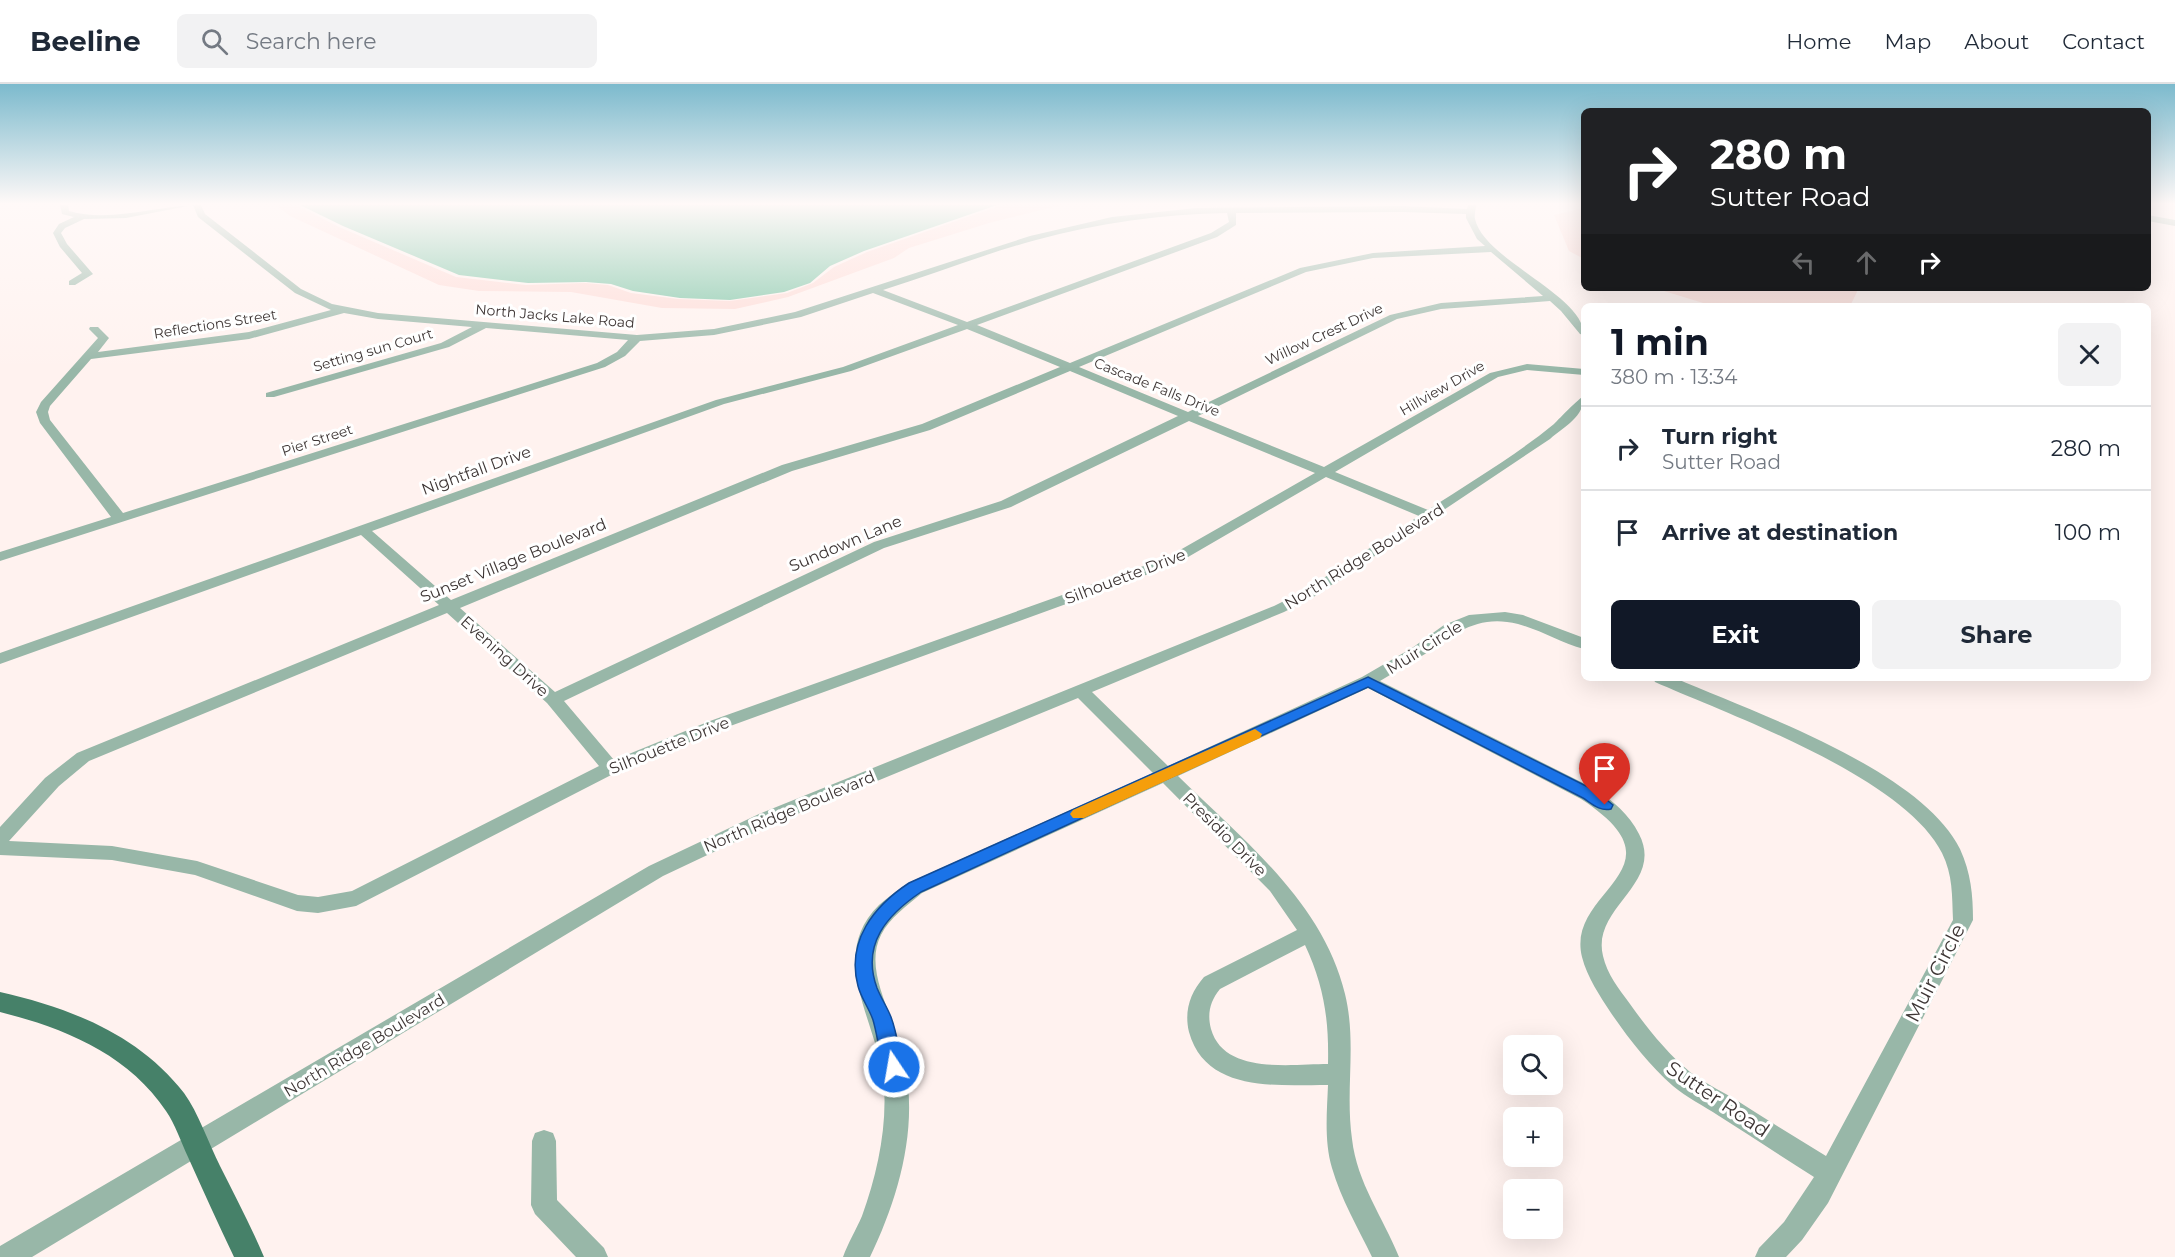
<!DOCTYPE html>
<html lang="en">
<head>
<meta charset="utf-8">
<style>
  :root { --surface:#fff; --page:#f2f2f3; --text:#1f2937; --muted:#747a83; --line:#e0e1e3; --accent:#111827 }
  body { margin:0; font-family:Montserrat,sans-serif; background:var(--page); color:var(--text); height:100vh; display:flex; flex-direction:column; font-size:22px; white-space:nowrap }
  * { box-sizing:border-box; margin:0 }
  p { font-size:20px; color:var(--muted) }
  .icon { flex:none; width:33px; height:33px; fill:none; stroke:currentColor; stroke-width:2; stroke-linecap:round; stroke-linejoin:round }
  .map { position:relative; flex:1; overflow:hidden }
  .side { position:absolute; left:1581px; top:219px; width:570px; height:378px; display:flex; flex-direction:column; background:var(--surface); border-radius:9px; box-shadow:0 6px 24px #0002 }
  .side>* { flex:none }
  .hud { position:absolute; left:1581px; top:24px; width:570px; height:183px; border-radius:9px; box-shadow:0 6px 24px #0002; background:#202124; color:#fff; overflow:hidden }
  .tools { position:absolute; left:1503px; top:951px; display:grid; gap:12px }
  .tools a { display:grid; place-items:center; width:60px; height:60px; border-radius:9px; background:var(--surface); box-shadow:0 6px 24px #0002; font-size:30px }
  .pin { position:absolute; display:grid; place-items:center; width:51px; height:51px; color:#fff; margin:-62px -26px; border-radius:50% 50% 50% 0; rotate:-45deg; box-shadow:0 0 6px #0007 }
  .pin .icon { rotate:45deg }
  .me { position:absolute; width:66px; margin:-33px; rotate:348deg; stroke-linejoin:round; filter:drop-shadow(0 0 4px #0008) }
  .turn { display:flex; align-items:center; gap:21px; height:126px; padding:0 30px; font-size:27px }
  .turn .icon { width:78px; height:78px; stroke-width:2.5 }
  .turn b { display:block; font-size:42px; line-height:51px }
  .lanes { display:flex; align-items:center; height:57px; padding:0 30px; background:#0003; justify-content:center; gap:30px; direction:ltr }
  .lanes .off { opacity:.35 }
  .round { display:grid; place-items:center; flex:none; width:63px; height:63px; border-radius:9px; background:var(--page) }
  .summary { display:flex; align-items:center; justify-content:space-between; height:102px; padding:0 30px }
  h1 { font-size:36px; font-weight:700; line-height:45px; color:var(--accent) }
  .button { display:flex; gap:12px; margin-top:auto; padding:12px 30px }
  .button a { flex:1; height:69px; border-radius:9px; background:var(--accent); color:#fff; font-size:24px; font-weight:700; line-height:69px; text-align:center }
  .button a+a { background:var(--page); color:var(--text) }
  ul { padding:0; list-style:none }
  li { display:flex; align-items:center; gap:18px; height:84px; padding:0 30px; border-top:2px solid var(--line) }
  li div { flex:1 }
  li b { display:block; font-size:22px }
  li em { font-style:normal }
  header { display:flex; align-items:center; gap:36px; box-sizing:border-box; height:84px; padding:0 30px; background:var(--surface); border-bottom:2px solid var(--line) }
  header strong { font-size:28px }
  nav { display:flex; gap:33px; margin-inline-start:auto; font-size:21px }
  .search { width:420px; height:54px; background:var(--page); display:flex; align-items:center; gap:15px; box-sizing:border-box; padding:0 21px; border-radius:9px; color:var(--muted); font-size:22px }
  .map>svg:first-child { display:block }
  .green { fill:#fedbd6 }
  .water { fill:#7ac4a4 }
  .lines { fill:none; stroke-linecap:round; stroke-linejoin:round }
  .minor { fill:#98b7a8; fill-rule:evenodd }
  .major { fill:#468169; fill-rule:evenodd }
  .route { fill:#1a73e8; stroke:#114b97; stroke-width:1.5 }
  .slow { fill:#f59e0b }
  .labels { text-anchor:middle; stroke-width:6; stroke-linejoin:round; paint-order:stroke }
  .far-street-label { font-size:14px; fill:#3e3635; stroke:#fff }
  .street-label { font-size:16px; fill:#3e3635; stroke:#fff }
  .near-street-label { font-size:20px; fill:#3e3635; stroke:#fff }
</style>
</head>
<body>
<header>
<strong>Beeline</strong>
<div class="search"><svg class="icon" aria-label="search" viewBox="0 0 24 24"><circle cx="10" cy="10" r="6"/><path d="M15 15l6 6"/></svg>Search here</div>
<nav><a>Home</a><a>Map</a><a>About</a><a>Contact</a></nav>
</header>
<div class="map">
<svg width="2175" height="1173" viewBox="0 0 2175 1173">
  <rect width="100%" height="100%" fill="#fff2ef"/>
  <path class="green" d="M276,121H296L339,143L456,193L526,201L585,199L608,201L631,209L678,215L730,217L787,209L813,199L834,183L867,168L1002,121H1062L989,139L909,164L894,174L788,213L735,225L662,224L571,208L479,207L439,201L290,132Z
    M1583,124L1584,125V175L1569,167L1554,131Z
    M1654,204H1856L1857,208L1850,222H1713Z"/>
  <path class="water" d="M300,121H997L864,167L830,182L810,199L784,208L730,216L680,214L633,207L611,200L586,198L528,199L459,191L343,142Z"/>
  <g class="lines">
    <path class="minor" d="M60,121H68L69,127C111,139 158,121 201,121L205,130L301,205L332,220L378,229L637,251L714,245L795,228L1030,152L1112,133L1196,124L1403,122L1467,125L1468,121H1476C1476,125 1474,131 1475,135C1484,176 1584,211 1584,251L1580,250L1561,227L1550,217L1441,225L1397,235L1198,332L1324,383L1490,289L1527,280L1584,285V291L1527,286L1498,293L1335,388L1428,426C1470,398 1515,372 1554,340C1560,334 1579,314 1584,312C1584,333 1565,342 1550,355L1312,514L1284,528L1092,608L1168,682L1362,593L1412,564L1444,541L1469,531L1505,528L1523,531L1584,554V565C1561,559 1541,546 1518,540C1478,530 1456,549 1425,570C1410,579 1395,588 1380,597L1595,705C1613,717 1629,730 1639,750C1665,800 1591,823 1603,872C1607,890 1619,905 1630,920C1647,944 1667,969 1690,988C1703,998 1719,1006 1733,1014C1764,1034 1795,1053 1826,1072L1953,836C1952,812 1953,791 1942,769C1904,693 1732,632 1655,598L1653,594H1675C1755,629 1920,685 1960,765C1971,789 1973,811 1973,836L1828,1119L1802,1156L1786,1173H1755L1759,1164L1784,1138L1814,1093C1782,1073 1751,1052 1719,1032C1704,1022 1686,1013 1673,1002C1649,981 1629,955 1611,929C1600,912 1587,893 1582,873C1565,805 1690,786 1581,715L1368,604L1178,692C1243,756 1323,818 1345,910C1357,959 1345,1006 1352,1055C1357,1099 1383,1133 1399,1173H1372C1358,1144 1341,1115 1332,1084C1324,1057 1327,1028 1328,1001C1277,1001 1206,1009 1189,948C1184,927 1190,909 1204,893L1297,846L1270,807L1163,699L922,809C907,822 890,833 881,851C866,880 885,916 894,943C901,962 906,981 908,1001C914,1060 895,1121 870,1173H843C848,1159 856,1146 862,1132C877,1091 887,1045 884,1002C880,941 825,874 879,821C888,813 898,806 908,799L1153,689L1078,614L773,740L663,792L32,1173H0V1162L649,782L759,730L1274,522L1302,508L1419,432L1326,393L1176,480L722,645L617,688L356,822L318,829L297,827L195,791L112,776L0,771V743L45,694L77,669L439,521L361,451L0,580V569L716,316L843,283L958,241L873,209L801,233L714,251L640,257L625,272L605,283L0,477V468L111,433L40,339L36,328L41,318L98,254L89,245L90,243H98L109,254L98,268L249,248L331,226L295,209L198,133L193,121L126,134L84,135L65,144L61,149L67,160L93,190L75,201H69V197L82,189L60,163L53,149L59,140L74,133L62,130ZM1403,128L1466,130V134L1477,155L1485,162L1373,169L1300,184L1070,279L977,241L1217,153L1236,141V129ZM1227,129L1229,138L1211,149L967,238L883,206C934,190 984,170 1036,156C1098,139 1163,130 1227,129ZM1491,168L1543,212L1441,219L1390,231L1188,328L1079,283L1306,188L1373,174ZM344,229L378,235L472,243L441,259L266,309V313H274L449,263L486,244L628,256L617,268L597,279L123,429L50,336L48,328L50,322L91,275L249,255ZM967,245L1060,283L922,340L782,381L451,516L372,447L724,320L851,287ZM1070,287L1178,332L1001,417L874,458L555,608L460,524L792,387L930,346ZM1189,337L1315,389L1166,474L710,637L614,676L564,617L884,464L1011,423ZM447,529L547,619L599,682L352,807L318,813L298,811L197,777L112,762L9,757L59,702L89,677ZM1305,861C1324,902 1329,935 1328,980C1291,980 1224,991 1211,945C1207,930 1210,917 1220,905Z
      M2148,131L2175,136V142L2148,137Z
      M544,1046L553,1049L556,1057L557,1116L604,1164L608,1173H576L535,1130L531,1121L532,1057L535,1049Z"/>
    <path class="major" d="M0,908C70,924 138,950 184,1009C198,1028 209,1060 220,1082C235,1112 251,1142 264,1173H234C218,1140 203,1106 188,1073C181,1058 175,1040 166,1027C128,970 64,944 0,928Z"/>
  </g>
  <linearGradient id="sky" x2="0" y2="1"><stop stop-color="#7cbacd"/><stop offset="0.42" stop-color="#fff9f8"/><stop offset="1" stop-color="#fff9f8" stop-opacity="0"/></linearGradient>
  <rect width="2175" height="285" fill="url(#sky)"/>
  <path class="route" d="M1368,593L1594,706L1613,721L1611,725C1600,728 1591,719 1583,714L1368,603L921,808C887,831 861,860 877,904C881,914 887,923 891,933C897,949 899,967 903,983L900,989L894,991L887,989C879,972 878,953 873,936C869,924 861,914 858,902C846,857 874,822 909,799Z"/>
  <path class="slow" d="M1255,645L1262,650L1260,654L1084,734H1073L1070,730L1073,726Z"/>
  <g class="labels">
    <g class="far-street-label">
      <text transform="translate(555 232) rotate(5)" y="5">North Jacks Lake Road</text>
      <text transform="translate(215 240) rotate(-9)" y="5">Reflections Street</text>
      <text transform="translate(1324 250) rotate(-25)" y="5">Willow Crest Drive</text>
      <text transform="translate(373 266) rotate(-16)" y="5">Setting sun Court</text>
      <text transform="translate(1157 303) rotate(22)" y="5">Cascade Falls Drive</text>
      <text transform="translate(1442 304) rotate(-30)" y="5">Hillview Drive</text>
      <text transform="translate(317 356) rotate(-18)" y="5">Pier Street</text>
    </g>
    <g class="street-label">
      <text transform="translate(476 386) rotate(-20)" y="6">Nightfall Drive</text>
      <text transform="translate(845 459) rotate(-23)" y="6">Sundown Lane</text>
      <text transform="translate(1364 472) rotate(-32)" y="6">North Ridge Boulevard</text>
      <text transform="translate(513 476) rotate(-22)" y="6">Sunset Village Boulevard</text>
      <text transform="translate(1125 492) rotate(-21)" y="6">Silhouette Drive</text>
      <text transform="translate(1424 563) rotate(-32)" y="6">Muir Circle</text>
      <text transform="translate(505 572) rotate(42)" y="6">Evening Drive</text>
      <text transform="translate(669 661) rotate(-22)" y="6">Silhouette Drive</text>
      <text transform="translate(789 727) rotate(-23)" y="6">North Ridge Boulevard</text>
      <text transform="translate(1225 750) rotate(45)" y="6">Presidio Drive</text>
      <text transform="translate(364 961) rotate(-31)" y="6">North Ridge Boulevard</text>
    </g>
    <g class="near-street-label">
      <text transform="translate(1935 889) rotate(-63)" y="7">Muir Circle</text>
      <text transform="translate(1718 1015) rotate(34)" y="7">Sutter Road</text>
    </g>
  </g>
</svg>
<div class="tools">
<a><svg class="icon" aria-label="search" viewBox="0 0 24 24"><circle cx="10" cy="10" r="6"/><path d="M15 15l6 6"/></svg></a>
<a>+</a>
<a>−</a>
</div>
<div class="pin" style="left:1605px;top:721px;background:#d93025"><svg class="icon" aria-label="arrive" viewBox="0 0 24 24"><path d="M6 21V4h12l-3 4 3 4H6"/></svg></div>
<svg class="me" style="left:894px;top:983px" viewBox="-20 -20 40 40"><circle r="17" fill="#1a73e8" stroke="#fff" stroke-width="3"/><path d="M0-11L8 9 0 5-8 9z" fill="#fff"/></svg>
<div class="hud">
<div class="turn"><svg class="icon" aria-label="right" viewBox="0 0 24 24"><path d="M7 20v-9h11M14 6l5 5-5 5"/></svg><div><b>280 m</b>Sutter Road</div></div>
<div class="lanes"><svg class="icon off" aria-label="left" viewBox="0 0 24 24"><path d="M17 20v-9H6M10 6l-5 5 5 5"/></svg><svg class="icon off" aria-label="ahead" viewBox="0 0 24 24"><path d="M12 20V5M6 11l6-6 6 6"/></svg><svg class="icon" aria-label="right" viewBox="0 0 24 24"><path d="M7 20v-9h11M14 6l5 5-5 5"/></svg></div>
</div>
<section class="side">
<div class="summary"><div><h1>1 min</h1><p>380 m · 13:34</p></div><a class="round"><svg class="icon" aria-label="close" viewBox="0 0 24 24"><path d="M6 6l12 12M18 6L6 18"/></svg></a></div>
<ul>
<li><svg class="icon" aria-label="right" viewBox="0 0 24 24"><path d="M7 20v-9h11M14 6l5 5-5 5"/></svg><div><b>Turn right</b><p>Sutter Road</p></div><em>280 m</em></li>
<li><svg class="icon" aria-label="arrive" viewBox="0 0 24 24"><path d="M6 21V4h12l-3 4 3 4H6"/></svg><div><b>Arrive at destination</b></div><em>100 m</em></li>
</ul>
<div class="button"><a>Exit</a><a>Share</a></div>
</section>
</div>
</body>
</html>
